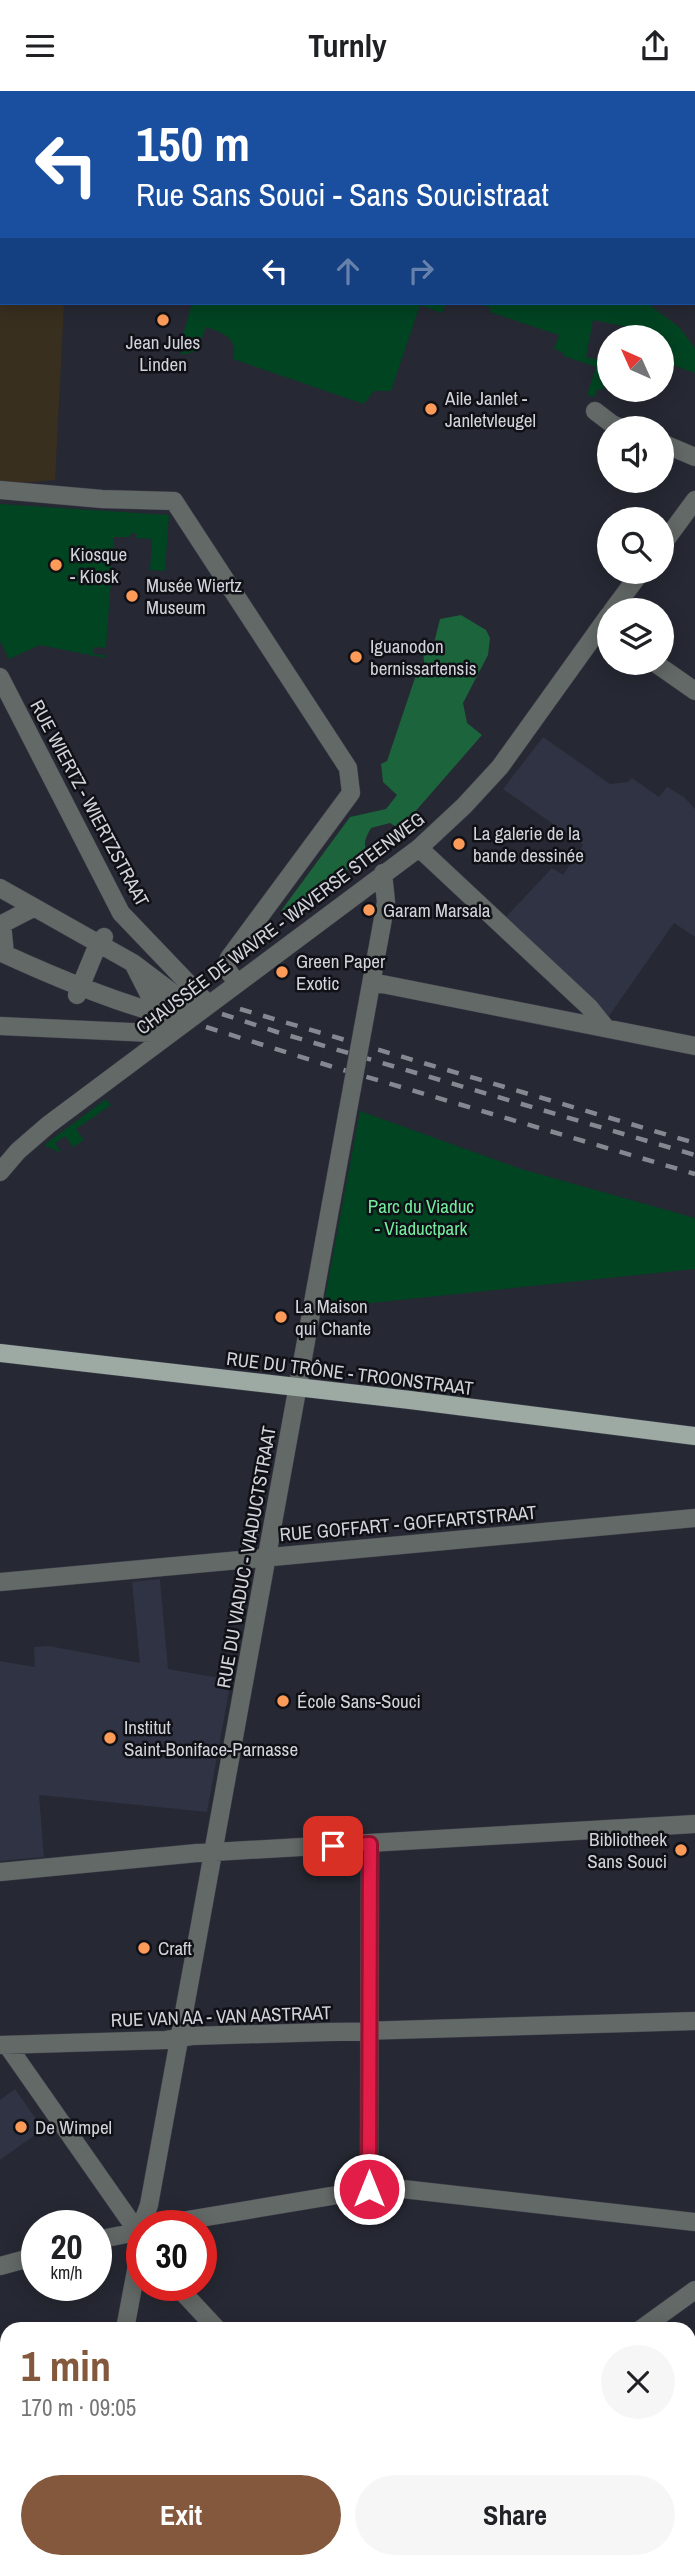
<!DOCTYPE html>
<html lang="en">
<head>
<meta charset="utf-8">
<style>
  :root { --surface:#fff; --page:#f6f6f6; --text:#202124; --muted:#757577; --accent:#84583c }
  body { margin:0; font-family:"Archivo Narrow",sans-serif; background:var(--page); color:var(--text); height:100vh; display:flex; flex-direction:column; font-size:26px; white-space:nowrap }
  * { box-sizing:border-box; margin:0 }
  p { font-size:23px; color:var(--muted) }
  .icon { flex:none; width:38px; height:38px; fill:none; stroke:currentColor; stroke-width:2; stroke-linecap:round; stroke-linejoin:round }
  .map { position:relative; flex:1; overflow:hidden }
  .sheet { position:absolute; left:0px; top:2231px; width:696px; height:247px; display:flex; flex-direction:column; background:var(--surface); border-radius:21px 21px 0 0; box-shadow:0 4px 18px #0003 }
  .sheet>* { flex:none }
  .guide { position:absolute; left:0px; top:0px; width:696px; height:214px; box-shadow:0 4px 18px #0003; background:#1a4fa0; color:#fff; overflow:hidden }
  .needle { width:46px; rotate:315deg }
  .fabs { position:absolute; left:597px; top:234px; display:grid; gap:14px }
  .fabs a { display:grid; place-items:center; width:77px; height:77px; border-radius:50%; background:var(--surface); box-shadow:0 4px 18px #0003; font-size:35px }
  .speed { position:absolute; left:21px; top:2119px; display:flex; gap:14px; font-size:35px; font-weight:700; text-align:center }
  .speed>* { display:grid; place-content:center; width:91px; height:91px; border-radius:50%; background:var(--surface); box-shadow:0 4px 18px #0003; line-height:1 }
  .speed small { font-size:18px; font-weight:400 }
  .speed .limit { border:10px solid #d22; background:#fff; color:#111 }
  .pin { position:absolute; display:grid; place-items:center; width:60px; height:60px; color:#fff; margin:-30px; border-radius:14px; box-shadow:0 4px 10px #0006 }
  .me { position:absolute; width:77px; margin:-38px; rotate:0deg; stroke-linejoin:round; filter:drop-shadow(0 0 5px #0008) }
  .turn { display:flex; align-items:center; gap:24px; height:147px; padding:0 21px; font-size:32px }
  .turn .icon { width:91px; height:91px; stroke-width:2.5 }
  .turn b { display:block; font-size:49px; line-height:60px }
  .lanes { display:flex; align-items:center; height:66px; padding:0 21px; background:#0003; justify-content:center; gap:35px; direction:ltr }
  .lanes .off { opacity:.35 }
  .round { display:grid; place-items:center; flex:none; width:74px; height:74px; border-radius:37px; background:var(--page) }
  .headline { display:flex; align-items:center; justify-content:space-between; height:119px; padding:0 21px }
  h1 { font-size:42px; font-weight:800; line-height:52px; color:var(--accent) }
  .primary-button { display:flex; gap:14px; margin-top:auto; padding:14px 21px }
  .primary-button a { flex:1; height:80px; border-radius:42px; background:var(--accent); color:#fff; font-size:28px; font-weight:800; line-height:80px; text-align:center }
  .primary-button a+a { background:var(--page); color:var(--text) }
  header { display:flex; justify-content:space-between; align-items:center; height:91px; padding:0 21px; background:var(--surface); font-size:32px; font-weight:800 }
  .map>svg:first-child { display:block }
  .commercial { fill:#392f1f }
  .built { fill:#2f3343 }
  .green { fill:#014422 }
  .forest { fill:#1c643b }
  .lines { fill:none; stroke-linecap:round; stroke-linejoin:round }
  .stream { stroke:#0e596b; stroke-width:4.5 }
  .minor-casing { stroke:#41434e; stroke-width:19 }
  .major-casing { stroke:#41434e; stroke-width:19 }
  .minor { stroke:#636966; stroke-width:18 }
  .major { stroke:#9daaa4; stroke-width:18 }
  .rail { stroke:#868891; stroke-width:4.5; stroke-dasharray:12 12; stroke-linecap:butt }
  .minor-bridge-casing { stroke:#41434e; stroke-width:19; stroke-linecap:butt }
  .minor-bridge { stroke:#636966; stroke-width:18 }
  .route-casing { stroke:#92132f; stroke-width:18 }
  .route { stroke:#e11d48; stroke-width:12 }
  .poi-dot { fill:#fe9b59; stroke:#101116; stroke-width:2.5 }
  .labels { text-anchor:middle; stroke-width:5; stroke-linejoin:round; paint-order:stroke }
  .poi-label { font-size:19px; fill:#d1d3da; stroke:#101116; text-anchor:start }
  .street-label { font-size:19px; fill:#d1d3da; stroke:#101116 }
  .park-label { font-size:19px; fill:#74eb9f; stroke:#101116 }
</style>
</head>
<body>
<header><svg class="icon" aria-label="menu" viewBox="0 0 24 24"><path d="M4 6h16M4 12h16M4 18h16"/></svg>Turnly<svg class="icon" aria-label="share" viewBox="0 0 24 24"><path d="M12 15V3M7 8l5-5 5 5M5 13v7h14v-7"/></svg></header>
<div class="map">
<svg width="695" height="2477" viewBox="0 0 695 2477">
  <rect width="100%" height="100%" fill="#262833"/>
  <path class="commercial" d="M0,122L2,212H64L55,389L0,394Z"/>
  <path class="built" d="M543,646L610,693L628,691L632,687L659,706L667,696L684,706L695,718V846L674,832L609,925L505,827L552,777L563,784L583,754L503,698Z
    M160,1488L168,1578L231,1589L207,1721L39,1704L44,1766L0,1770V1570L35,1576L34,1556L49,1555L140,1572L132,1491Z
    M15,1998L43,2038L0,2069V2009Z"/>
  <path class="green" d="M0,0H565L566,2H2V123Z
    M192,212H446L442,222L420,214L391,300H374L364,313L233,268C239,247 223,242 206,236L197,260L182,264L181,252Z
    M475,212H647L679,236L695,257V282L662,270V247H638V238L593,229L586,266L609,271L604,296L603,299L598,298L594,306L587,304L596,276L564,265L562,261L554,258L559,244L490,221L491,217Z
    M0,413L169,424L165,480L150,479L152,448L136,447L137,443L131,442L130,446H114L106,557L94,556V563L105,564V567L40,554L9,568L0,550Z
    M106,1008L111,1014L76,1038L84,1049L73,1056L65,1045L55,1052L61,1062L44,1054Z
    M360,1020L521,1078L695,1127V1178L323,1217Z
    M695,2262V2369L693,2375L690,2373V2267Z"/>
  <path class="forest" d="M461,524L486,539L490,547L488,564L463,612L467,632L482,644L400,738L390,732L371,737C366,746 362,753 368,762L287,827L281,820L350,726L386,718L397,704L383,691L381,673L387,670L416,584L424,572L423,553L434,552L440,528Z"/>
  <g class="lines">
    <path class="stream" d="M319,0L320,2
      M272,2H279"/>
    <g class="minor-casing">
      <path id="minor" d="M645,0L646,2
        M695,134V135
        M595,320L612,333L623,338
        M662,352L695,366
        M0,399L102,408L174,410L348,677L351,702L229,867L226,877L237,892
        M662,454L695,409
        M612,520L641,481
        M655,572L695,600
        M0,586L121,822L208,913
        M419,757L589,916L606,937
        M0,797L133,872L182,909
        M0,861C52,885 117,912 172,926L189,912
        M5,863L2,833L33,817
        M133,872L172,926L164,933Z
        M372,891L695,955
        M77,904L98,853L104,846
        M0,935L152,942L159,950
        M363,937L386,811L383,782
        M0,1081L18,1060L48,1034L419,757L464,715L500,676L609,524
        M0,1491L695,1427
        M0,1781L197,1762L695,1733
        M0,1954L166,1949L192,1945L695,1930
        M7,1954L142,2147
        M369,2098L370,1753
        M152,2135L385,2096L695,2131
        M96,2149L142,2140
        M0,2175L37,2165
        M176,2194L217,2238
        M125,2238L138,2169L139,2141L149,2114L352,997
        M641,2238L695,2199
        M0,2407L7,2408
        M690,2417L695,2418
        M518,2471L539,2477
        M80,2477L81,2471"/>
    </g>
    <g class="major-casing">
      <path id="major" d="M0,1262L410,1309L695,1345"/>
    </g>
    <use href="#minor" class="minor"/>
    <use href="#major" class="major"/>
    <path class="rail" d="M240,918L695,1052
      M222,923L277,941L695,1064
      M206,936L330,975L695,1083"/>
    <g class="minor-bridge-casing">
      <path id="minor-bridge" d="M352,997L363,937"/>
    </g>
    <use href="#minor-bridge" class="minor-bridge"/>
  </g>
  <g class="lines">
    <g class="route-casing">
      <path id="route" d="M333,1755L370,1753L369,2098"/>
    </g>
    <use href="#route" class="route"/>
  </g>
  <g class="poi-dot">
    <circle cx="163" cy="229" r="7"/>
    <circle cx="431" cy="318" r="7"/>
    <circle cx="56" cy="474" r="7"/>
    <circle cx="132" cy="505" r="7"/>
    <circle cx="356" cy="566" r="7"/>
    <circle cx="459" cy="753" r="7"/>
    <circle cx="369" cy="819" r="7"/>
    <circle cx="282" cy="881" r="7"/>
    <circle cx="281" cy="1226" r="7"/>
    <circle cx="283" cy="1610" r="7"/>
    <circle cx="110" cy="1647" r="7"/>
    <circle cx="681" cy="1759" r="7"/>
    <circle cx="144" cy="1857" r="7"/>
    <circle cx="21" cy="2036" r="7"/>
  </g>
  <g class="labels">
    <g class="poi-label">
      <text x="163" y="258" text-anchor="middle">Jean Jules<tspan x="163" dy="22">Linden</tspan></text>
      <text x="445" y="314">Aile Janlet -<tspan x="445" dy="22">Janletvleugel</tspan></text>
      <text x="70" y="470">Kiosque<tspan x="70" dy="22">- Kiosk</tspan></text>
      <text x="146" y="501">Musée Wiertz<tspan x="146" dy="22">Museum</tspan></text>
      <text x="370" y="562">Iguanodon<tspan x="370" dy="22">bernissartensis</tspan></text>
      <text x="473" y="749">La galerie de la<tspan x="473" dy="22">bande dessinée</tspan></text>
      <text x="383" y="826">Garam Marsala</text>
      <text x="296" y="877">Green Paper<tspan x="296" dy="22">Exotic</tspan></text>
      <text x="295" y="1222">La Maison<tspan x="295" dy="22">qui Chante</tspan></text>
      <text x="297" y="1617">École Sans-Souci</text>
      <text x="124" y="1643">Institut<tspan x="124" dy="22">Saint-Boniface-Parnasse</tspan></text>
      <text x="667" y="1755" text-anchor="end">Bibliotheek<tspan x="667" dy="22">Sans Souci</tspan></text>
      <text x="158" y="1864">Craft</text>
      <text x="35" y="2043">De Wimpel</text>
    </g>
    <g class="street-label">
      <text transform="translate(90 712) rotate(62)" y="7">RUE WIERTZ - WIERTZSTRAAT</text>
      <text transform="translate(280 832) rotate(-37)" y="7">CHAUSSÉE DE WAVRE - WAVERSE STEENWEG</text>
      <text transform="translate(350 1282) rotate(7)" y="7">RUE DU TRÔNE - TROONSTRAAT</text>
      <text transform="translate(408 1432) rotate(-5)" y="7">RUE GOFFART - GOFFARTSTRAAT</text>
      <text transform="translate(246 1466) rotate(-80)" y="7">RUE DU VIADUC - VIADUCTSTRAAT</text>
      <text transform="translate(221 1925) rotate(-2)" y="7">RUE VAN AA - VAN AASTRAAT</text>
    </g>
    <g class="park-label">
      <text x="421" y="1122">Parc du Viaduc<tspan x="421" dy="22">- Viaductpark</tspan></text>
    </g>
  </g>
</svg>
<div class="fabs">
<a><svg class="needle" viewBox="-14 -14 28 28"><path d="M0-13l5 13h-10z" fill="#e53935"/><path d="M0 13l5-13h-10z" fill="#757577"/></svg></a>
<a><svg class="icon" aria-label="sound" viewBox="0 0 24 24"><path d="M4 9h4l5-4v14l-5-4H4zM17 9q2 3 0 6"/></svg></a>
<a><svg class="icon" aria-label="search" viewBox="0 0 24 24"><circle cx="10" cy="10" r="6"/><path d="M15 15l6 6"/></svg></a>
<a><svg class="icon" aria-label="layers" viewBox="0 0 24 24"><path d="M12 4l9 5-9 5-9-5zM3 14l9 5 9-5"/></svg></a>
</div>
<div class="speed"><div>20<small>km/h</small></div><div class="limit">30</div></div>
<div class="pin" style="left:333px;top:1755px;background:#d93025"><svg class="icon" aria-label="arrive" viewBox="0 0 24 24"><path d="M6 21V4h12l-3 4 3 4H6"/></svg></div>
<svg class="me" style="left:369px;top:2098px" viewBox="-20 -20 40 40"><circle r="17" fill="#e11d48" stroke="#fff" stroke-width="3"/><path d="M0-11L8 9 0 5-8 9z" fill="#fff"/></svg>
<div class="guide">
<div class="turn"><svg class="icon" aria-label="left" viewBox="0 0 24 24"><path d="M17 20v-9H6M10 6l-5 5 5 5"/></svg><div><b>150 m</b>Rue Sans Souci - Sans Soucistraat</div></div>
<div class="lanes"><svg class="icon" aria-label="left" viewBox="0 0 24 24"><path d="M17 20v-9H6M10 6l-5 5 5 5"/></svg><svg class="icon off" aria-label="ahead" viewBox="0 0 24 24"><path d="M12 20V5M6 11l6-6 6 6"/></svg><svg class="icon off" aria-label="right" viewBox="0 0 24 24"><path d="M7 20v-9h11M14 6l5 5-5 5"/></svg></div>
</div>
<section class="sheet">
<div class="headline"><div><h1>1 min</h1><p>170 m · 09:05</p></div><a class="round"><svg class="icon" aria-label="close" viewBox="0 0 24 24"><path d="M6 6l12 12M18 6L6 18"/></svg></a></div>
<div class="primary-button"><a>Exit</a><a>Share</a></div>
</section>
</div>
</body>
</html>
